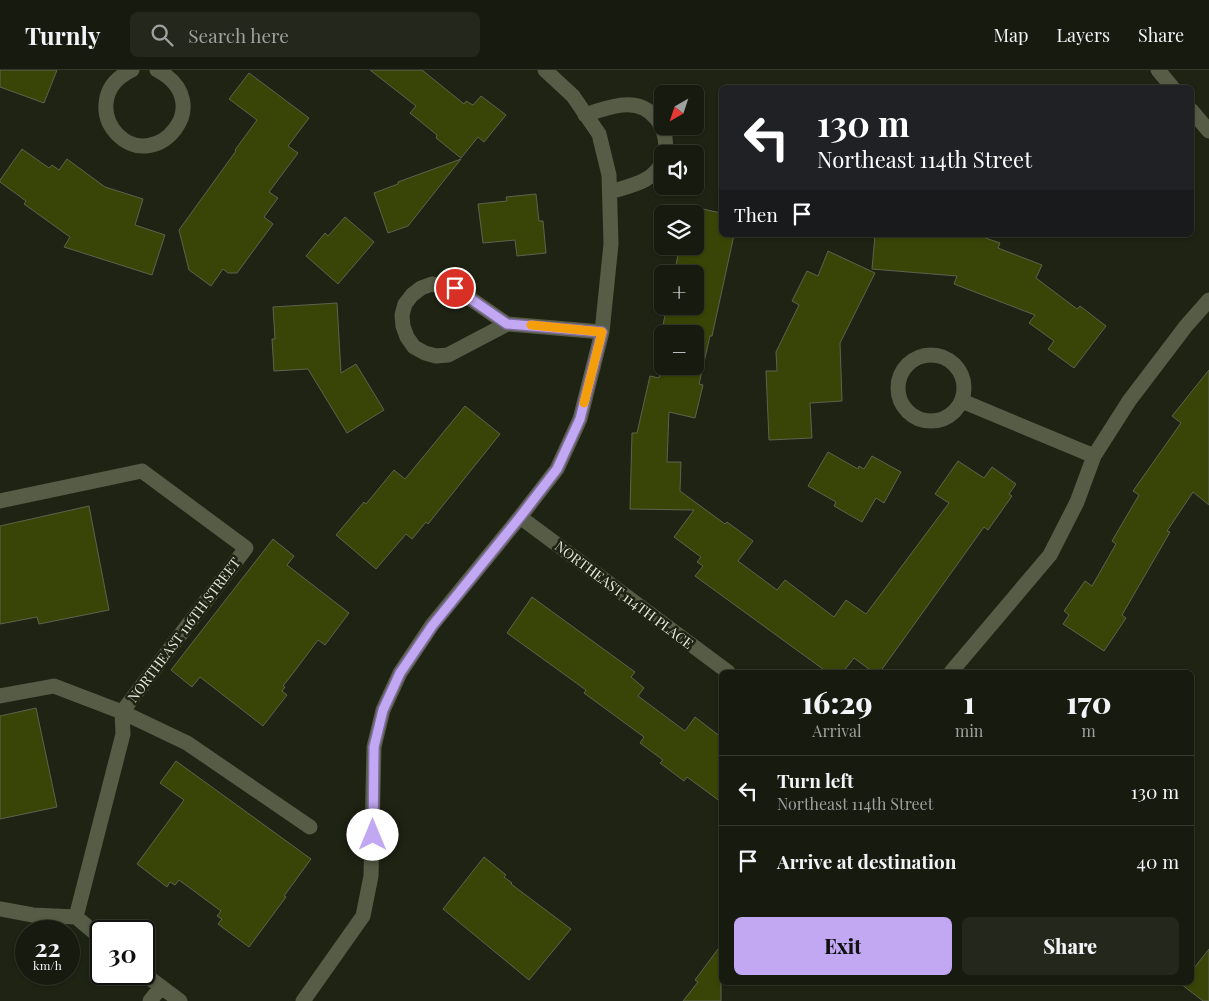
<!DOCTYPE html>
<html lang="en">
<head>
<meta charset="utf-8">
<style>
  :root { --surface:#171a0e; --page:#24271c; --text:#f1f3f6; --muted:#9ea19e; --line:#36382e; --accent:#c2a7f2 }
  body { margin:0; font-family:"Playfair Display",serif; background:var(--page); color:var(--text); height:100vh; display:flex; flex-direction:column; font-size:19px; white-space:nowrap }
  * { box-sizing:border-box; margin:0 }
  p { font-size:16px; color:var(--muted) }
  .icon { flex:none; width:28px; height:28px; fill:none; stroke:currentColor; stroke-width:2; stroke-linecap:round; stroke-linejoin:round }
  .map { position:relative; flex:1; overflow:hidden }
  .side { position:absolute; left:719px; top:600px; width:475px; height:315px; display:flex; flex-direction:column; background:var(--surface); border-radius:8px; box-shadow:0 1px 4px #0004,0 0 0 1px var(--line) }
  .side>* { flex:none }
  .hud { position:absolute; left:719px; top:15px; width:475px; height:152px; border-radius:8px; box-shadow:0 1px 4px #0004,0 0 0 1px var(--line); background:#202124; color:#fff; overflow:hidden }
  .needle { width:32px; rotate:219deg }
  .buttons { position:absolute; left:654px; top:15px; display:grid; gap:10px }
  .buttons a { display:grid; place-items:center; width:50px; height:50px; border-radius:8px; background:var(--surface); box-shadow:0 1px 4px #0004,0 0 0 1px var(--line); font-size:25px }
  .speed { position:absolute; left:15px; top:850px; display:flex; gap:10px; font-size:25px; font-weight:700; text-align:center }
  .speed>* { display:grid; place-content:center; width:65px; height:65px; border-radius:50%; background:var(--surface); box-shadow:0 1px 4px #0004,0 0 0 1px var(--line); line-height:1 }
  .speed small { font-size:12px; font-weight:400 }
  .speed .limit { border:2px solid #111; border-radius:8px; background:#fff; color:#111 }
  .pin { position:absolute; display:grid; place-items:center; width:42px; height:42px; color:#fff; margin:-21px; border:2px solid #fff; border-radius:50%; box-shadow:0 1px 5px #0007 }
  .me { position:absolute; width:55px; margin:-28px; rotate:0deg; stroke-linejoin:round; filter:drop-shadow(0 0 4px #0008) }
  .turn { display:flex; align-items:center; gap:18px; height:105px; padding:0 15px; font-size:22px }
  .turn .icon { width:65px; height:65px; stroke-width:2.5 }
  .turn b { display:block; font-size:35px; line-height:42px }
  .then { display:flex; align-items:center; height:48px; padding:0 15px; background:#0003; gap:10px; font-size:19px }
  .eta { display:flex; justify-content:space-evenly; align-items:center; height:85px; text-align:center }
  .eta b { font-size:30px; font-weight:800; line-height:35px }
  .action { display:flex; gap:10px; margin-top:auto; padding:10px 15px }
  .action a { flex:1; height:58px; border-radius:8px; background:var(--accent); color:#111; font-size:20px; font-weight:800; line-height:58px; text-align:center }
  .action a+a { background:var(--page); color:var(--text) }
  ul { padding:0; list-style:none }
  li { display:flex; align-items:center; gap:15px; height:70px; padding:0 15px; border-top:1px solid var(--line) }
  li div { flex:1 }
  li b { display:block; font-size:19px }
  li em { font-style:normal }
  header { display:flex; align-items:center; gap:30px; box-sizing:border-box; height:70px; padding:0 25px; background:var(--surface); border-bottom:1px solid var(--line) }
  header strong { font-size:24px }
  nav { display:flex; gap:28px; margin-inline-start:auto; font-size:18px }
  .search { width:350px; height:45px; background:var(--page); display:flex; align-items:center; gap:12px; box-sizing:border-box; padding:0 18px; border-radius:8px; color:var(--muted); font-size:19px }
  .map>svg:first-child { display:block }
  .building { fill:#394506; stroke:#5d6250 }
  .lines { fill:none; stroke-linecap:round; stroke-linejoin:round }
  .minor { stroke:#565c45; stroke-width:15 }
  .route-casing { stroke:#7e6d9d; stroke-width:12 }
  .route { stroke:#c2a7f2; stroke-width:9 }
  .slow { stroke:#f59e0b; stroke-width:9 }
  .labels { text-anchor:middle; stroke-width:5; stroke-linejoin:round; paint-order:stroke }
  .street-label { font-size:14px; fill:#e6e9de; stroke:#1f2313 }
</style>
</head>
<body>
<header>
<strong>Turnly</strong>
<div class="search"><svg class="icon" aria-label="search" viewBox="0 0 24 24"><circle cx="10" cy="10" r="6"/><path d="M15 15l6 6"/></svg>Search here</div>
<nav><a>Map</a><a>Layers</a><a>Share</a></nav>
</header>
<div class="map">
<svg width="1209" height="931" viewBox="0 0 1209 931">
  <rect width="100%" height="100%" fill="#1f2313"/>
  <path class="building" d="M0,0H57L44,33L0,17Z
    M370,0H422L464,34L466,31L473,35L481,26L506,45L484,72L478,67L461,88L436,68L437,65L410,43L416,36Z
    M249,3L309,48L288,76L298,83L269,122L278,128L264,147L273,154L237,203H228L223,199L211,216L189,200L179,160L236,81L235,80L257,50L229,29Z
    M22,79L49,98L52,95L59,100L67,89L105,117L143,129L135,155L165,165L152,205L64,177L70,167L24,134L26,131L0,112V110Z
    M461,89L408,156L388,163L374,123L398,114V112Z
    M536,124L539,151H543L546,183L517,186L515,170L483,173L478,134L507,131L506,127Z
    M689,136L721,143V165H734L712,266H710L699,314L703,315L695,348L669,342L667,392H681L680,421L725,454L727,452L753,471L738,491L777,520L785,510L834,547L846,530L866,544L949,433L935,424L958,391L984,408L992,397L1016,414L1009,424L1012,426L988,460L984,457L880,602H873L854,588L843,602H827L695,506L703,496L697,492L701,487L674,467L694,440L630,439L632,363H637L650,306L659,308L662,294V296H695V264H669L671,257L663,255L667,236H695V204H674L680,176H695V144H687Z
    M345,147L374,172L338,214L306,186L325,163L328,166Z
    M875,165H977L1000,173L998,178L1042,195L1036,208L1077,239L1080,236L1106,256L1074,298L1048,279L1054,271L1029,253L1035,245L954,214L957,206L872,199Z
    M828,181L875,203L840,273L842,331L810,333L812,368L769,370L766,301H777L776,282L799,235L792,231L807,201L818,206Z
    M337,233L341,303L356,294L384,340L347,363L308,299L274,301L272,269H275L273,237Z
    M1209,300V435L1193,422L1167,461L1170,462L1122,545L1126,548L1104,581L1063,554L1069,545L1064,541L1085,511L1092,516L1116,474L1112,471L1139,425L1133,421L1181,353L1172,346Z
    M465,336L500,364L428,454L426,452L412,469L406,464L376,499L336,465L364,432L366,434L394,400L405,409Z
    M828,382L858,399L859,396L864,399L872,386L901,402L884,433L876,428L862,452L834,436L836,432L808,416Z
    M89,436L109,540L39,554L37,547L0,554V456Z
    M273,469L294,486L287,495L349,543L325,575L318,570L297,598L283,616L285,617L282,621L287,625L263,656L200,607L192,617L171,600Z
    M532,527L635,602L631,607L644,618L638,626L685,661L695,647L721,667V732L687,707L684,711L660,693L663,690L640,673L644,667L584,623L586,620L507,563Z
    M36,638L57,737L0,749V646Z
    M176,691L311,789L284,826L286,827L249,877L218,854L222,849L217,846L221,841L179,810L175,815L170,812L167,817L137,794L184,730L160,713Z
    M484,787L506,805L504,807L512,813L511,814L571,859L529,910L443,839Z
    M721,875V931H683L698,912L695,910Z
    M1209,879V931H1203L1181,914L1183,912H1191V902Z"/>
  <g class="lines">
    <path class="minor" d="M132,0C117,7 107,18 106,34C105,46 110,57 118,65C156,103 219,33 157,0
      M1158,0L1173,18
      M1191,40L1209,61
      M585,45C597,41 611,36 623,35C652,32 669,58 665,84
      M610,122C629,116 654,112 662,92
      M507,254L455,218L432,214L421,218L412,225L405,234L402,245L403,256L407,267L414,277L425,283L436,286L448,285L507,254L602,262
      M898 318a33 33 0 1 1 66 0a33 33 0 1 1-66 0Z
      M962,331L1094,386
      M0,431L142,401L246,478L122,642L123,664L76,847
      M520,447L728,602
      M951,602L1050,485L1077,432L1094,386L1129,331L1186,256L1209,230
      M0,626L54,616L122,642L187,673L310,757
      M0,839L33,845L76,847
      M76,847L101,868
      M144,904L180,931
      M150,931L161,917
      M303,931L363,846L371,806L374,677L383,640L400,603L432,555L520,447L557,399L580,349L602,262L611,174L609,105L599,64L573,26L545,0"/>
  </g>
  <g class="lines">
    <g class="route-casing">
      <path id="route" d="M373,765L374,677L383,640L400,603L432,556L520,447L557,399L580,349L602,262L507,254L455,218"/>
    </g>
    <use href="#route" class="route"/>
    <path class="slow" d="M531,255L602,262L584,333"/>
  </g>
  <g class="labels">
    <g class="street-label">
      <text transform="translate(624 525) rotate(37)" y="5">NORTHEAST 114TH PLACE</text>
      <text transform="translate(184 560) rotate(-53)" y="5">NORTHEAST 116TH STREET</text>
    </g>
  </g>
</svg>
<div class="buttons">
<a><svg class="needle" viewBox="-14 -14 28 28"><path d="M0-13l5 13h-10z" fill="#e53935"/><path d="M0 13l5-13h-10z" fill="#9ea19e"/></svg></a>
<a><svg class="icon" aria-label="sound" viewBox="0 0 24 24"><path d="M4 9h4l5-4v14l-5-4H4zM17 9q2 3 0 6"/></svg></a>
<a><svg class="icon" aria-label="layers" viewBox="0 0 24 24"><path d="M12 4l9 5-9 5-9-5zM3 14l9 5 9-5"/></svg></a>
<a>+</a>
<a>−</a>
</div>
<div class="speed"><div>22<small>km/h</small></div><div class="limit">30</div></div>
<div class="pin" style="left:455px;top:218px;background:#d93025"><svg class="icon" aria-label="arrive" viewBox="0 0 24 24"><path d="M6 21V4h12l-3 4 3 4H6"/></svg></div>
<svg class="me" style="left:373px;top:765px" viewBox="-20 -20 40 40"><circle r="19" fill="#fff"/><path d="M0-13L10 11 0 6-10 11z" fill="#c2a7f2"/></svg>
<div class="hud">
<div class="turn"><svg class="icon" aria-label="left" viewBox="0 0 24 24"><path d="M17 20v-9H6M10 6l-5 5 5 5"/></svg><div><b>130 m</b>Northeast 114th Street</div></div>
<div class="then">Then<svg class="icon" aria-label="arrive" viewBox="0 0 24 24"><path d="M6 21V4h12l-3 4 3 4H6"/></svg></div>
</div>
<section class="side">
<div class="eta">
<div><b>16:29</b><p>Arrival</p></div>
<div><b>1</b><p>min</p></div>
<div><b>170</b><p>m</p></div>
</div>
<ul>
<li><svg class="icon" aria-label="left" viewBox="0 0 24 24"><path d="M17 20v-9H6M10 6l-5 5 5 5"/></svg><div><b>Turn left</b><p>Northeast 114th Street</p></div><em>130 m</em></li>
<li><svg class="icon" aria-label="arrive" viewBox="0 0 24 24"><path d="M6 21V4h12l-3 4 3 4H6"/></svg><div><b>Arrive at destination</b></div><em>40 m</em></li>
</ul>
<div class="action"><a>Exit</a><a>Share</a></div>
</section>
</div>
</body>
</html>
